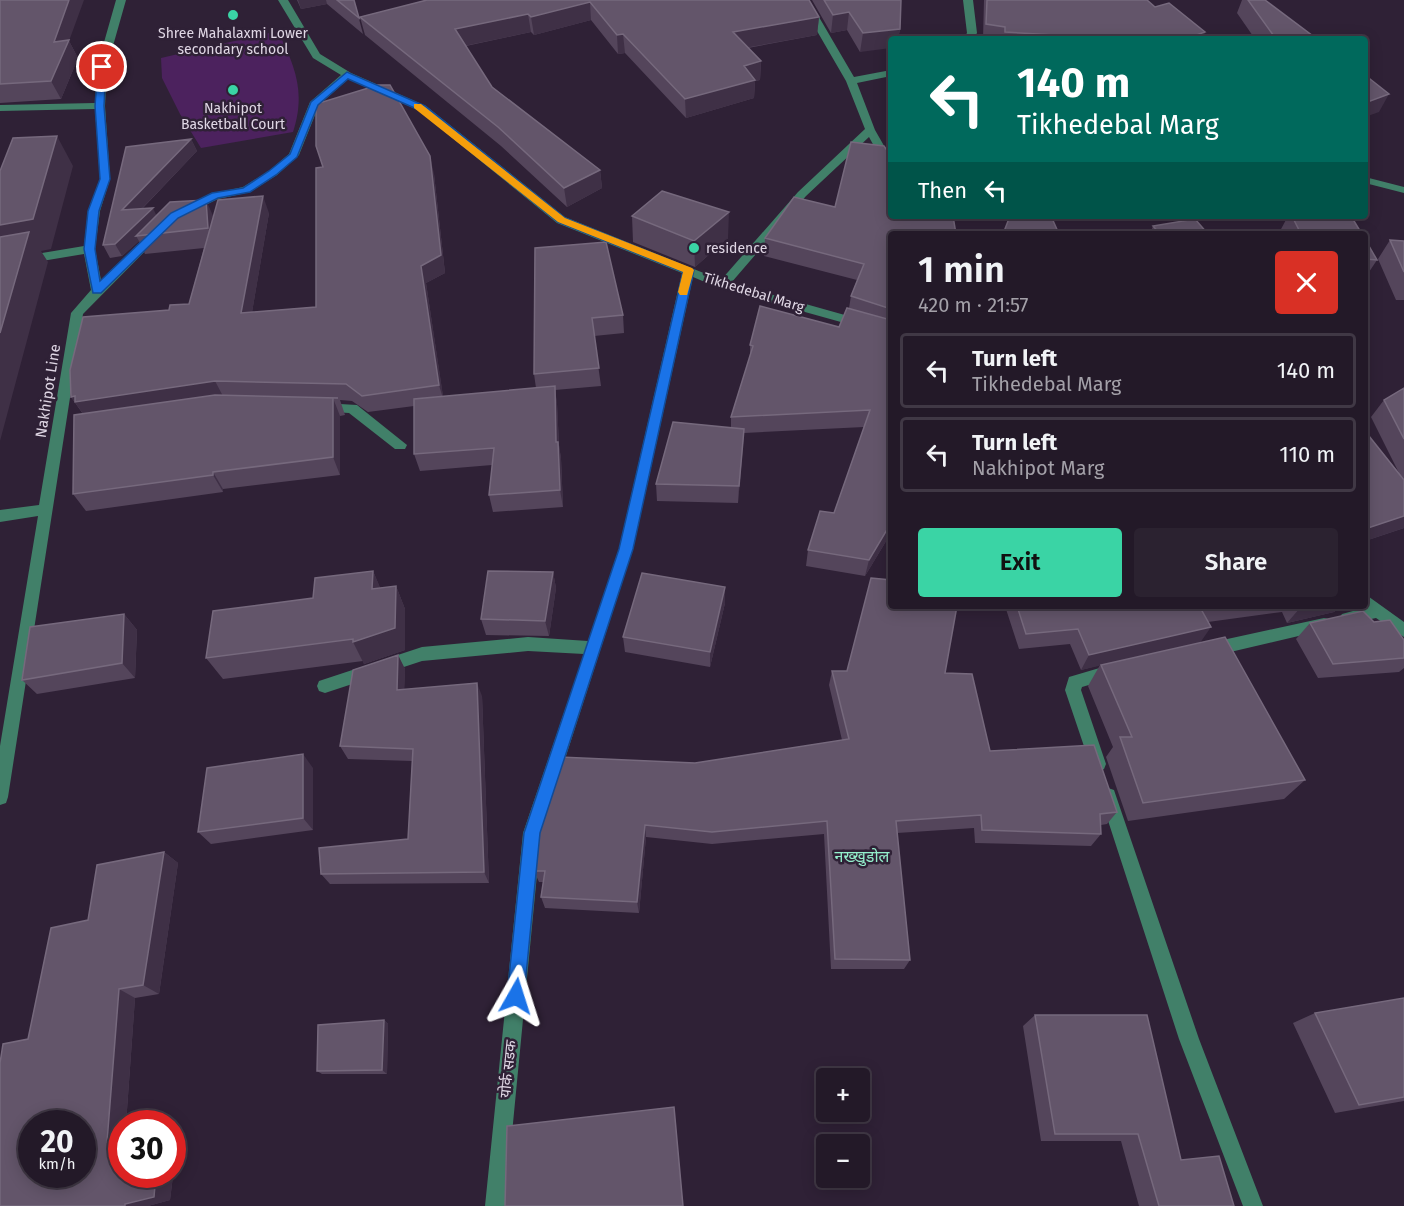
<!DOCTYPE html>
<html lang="en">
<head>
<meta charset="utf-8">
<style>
  :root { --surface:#231928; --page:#2b2230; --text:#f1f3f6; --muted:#a3a0a8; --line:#403845; --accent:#3ad4a5 }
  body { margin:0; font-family:"Fira Sans","Noto Sans Devanagari",sans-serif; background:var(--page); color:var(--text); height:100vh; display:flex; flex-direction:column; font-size:22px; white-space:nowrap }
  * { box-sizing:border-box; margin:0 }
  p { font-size:20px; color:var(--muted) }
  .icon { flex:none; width:33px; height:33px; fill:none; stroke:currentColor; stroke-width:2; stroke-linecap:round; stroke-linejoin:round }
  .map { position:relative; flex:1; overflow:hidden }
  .sheet { position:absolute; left:888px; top:231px; width:480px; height:378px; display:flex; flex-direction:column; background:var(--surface); border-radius:6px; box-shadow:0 3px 15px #0003,0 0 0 2px var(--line) }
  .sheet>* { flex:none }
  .hud { position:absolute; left:888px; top:36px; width:480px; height:183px; border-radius:6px; box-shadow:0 3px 15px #0003,0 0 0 2px var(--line); background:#00695c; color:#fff; overflow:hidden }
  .controls { position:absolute; left:816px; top:1068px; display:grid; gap:12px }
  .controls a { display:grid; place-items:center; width:54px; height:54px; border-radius:6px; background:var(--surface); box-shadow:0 3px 15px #0003,0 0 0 2px var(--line); font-size:30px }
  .speed { position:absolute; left:18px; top:1110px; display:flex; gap:12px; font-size:30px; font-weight:700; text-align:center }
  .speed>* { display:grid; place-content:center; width:78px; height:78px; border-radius:50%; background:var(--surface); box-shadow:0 3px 15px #0003,0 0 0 2px var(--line); line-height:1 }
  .speed small { font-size:15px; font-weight:400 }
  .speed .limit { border:9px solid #d22; background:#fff; color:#111 }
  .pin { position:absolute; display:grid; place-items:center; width:51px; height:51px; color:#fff; margin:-26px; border:3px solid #fff; border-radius:50%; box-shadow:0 2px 6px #0007 }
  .me { position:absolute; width:66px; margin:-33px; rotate:6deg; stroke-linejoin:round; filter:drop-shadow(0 0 4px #0008) }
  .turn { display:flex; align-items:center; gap:21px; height:126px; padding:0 30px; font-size:27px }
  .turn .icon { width:78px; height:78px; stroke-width:2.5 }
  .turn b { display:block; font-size:42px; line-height:51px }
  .then { display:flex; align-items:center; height:57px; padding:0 30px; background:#0003; gap:12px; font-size:22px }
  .round { display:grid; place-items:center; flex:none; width:63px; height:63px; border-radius:6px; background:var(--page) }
  .head { display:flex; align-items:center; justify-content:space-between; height:102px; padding:0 30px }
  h1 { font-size:36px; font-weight:600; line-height:45px }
  .action { display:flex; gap:12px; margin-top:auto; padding:12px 30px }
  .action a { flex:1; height:69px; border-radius:6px; background:var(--accent); color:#111; font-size:24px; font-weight:600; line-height:69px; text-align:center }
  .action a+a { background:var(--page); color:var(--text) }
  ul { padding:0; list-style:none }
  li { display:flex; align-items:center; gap:18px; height:75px; margin:0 12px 9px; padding:0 18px; border:3px solid var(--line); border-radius:6px }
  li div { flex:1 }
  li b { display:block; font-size:22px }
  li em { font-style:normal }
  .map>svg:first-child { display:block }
  .green { fill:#4c225e }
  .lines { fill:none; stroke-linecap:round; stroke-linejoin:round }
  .minor { fill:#418069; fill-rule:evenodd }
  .wall { fill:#54455b; fill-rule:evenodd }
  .shaded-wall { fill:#3f3046 }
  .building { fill:#63556a; stroke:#76697d; stroke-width:1.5; fill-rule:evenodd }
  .route { fill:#1a73e8; stroke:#114b97; stroke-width:1.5 }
  .slow { fill:#f59e0b }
  .poi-dot { fill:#3ad4a5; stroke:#2f2136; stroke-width:2 }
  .labels { text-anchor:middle; stroke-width:5; stroke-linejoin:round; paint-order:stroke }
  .far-poi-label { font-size:14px; fill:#e0d7e5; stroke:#2f2136 }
  .far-street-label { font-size:14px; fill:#e0d7e5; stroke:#2f2136 }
  .street-label { font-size:15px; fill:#e0d7e5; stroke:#2f2136 }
  .neighbourhood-label { font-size:16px; fill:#94efcc; stroke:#2f2136 }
</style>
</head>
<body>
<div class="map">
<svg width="1404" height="1206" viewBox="0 0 1404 1206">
  <rect width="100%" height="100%" fill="#2f2136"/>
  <path class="green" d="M278,31C295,67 306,92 293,132L201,148L180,114L162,78L161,58Z"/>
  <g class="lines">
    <path class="minor" d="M116,0H126L107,67L105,106L110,179L100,211L95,249L101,280L152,231L156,230L162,234L83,314L8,797L6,803L0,805V746L38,516L0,522V510L39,505L71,313L91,290L84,254L0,268V260L84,246L88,211L100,179L95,109L0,111V105L95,103L97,67Z
      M278,0H288L320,54L351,73L426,106L565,217L721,280L798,192L865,129L846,81L799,0H809L854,77L891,70V76L857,83L875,130L891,158V171L886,168L869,137L806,196L731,283L891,328V336L719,288L693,277L633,549L541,833L505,1206H485L523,833L584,654L528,651L422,661L325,693L319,691L317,686L319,681L422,647L528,637L588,641L619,549L682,273L557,223L418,110L348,79L319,105L299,155L277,175L250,192L218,199L193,211H185V207L211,194L243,187L269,171L289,154L310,102L341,75L313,58Z
      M963,0H973L977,33L973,39H963L967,33Z
      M1365,177L1404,187V193L1365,183Z
      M323,403L357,405L407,445L405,449H395L349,413L318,411L316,408L318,405Z
      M1365,594L1404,622V637L1376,618L1347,624L1342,622L1339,618L1342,614L1364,608L1362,606H1365Z
      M1324,618L1329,619L1332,624L1329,629L1324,630L1209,657L1204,655L1201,650L1204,645L1209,643Z
      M1113,664L1119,666L1121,671L1119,676L1082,687L1081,690L1106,764L1104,769L1098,772L1092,769L1090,764L1065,690L1069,677Z
      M1108,788L1114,790L1116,796L1199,1039L1263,1206H1243L1179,1039L1100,796L1102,790Z"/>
  </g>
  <path class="wall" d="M0,0L69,41L78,58L61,99L0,103Z
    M297,0H354L363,34L327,4L301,9Z
    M427,0H809L819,17L817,35L748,48L761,61L760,80L755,81L754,98L686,118L625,53L618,54L591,20L534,35L531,32L466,46L492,87L600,170L602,188L567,207L501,146L365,35L360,17Z
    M812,0H901L900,29L898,39H891L860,52L847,30L831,33Z
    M984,0H1147L1155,7L1205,32L1202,39H983Z
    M1242,0H1265L1317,39H1255L1237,13Z
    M191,139L197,151L142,209L157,215L213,216L269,213L252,312L316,307L434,174L445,273L426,283L443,397L536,388L534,374L535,248L623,315L624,333L594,336L601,386L555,390L557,404L559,445L561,459L563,507L493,512L489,495L492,465L420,471L414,454V406L368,412L352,401L340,400L345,415L340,416V475L223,489V492L86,511L73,494L83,414L71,397L169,310L189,304L204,248L145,254L139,241L122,256L110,258L103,245Z
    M835,207L891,216L925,218V216H953L891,234V533L865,576L806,566L808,550L834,513L864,427L744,433L738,503L657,501L656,484L731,428V417L750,356V345L839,327L849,308L851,296L857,280L764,256L765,238Z
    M632,216L728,238L695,267L633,242Z
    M1288,216H1351L1362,234H1282L1280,231Z
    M1153,226L1208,234H1150Z
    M1365,239L1377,260L1365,278Z
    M1390,240L1404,241V300H1396L1378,259Z
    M1404,388V528L1365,541V431L1399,473L1371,417L1384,400Z
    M373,571L380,588L396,586L405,609V650L364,664L363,661L223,679L206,658L313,598Z
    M553,572L556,588L549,636L486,635L481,619Z
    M725,603L710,667L625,652L623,637Z
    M1005,606H1340L1334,612L1287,623L1282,612L1208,622L1200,642L1305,780L1284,799L1128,821L1106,757L1113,747L1088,686L1100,665L1081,670L1070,644L1019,649Z
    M124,614L137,630L135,678L37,694L22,680Z
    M1374,622L1404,640V668L1399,672L1318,678L1296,639L1310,623Z
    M398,655L405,669L404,689L482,696L489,883L330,884L321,874L408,839L412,761L348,759L340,746Z
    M832,671L945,673L990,751L1117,812L1107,824L1101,825V834L1091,846L975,843L974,828L897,833L910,960L904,969H831L824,834L712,844L646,837L639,913L545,908L541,897L543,882H539L534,871L695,763L842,740L829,685Z
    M313,768V830L211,844L198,832Z
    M164,852L178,863L159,994L135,998L126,1124H122V1174H172V1134L178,1136L170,1200L148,1206H0V1063L3,1044L28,1039L51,928L88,920L97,865ZM32,1124H82V1174H32Z
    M1404,998V1101L1335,1113L1293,1023L1315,1013Z
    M1035,1015L1181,1160L1234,1206H1139L1121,1141H1041L1023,1026Z
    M384,1020L388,1024L387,1074H322L317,1071Z"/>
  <path class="shaded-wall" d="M69,0H84L69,41L78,58L61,99L51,81L54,42Z
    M298,0H326L327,4L301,9Z
    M590,2L591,20L534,35L531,17Z
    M849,12L847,30L831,33L833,15Z
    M528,14L531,32L459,47L455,29Z
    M819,17L817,35L733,50V32Z
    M900,29L898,39H891V48L860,52L863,33Z
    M1205,32L1202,39H1185Z
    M623,34L625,53L618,54L617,35Z
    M761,61L760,80L755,81L754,98L686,118L685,99L744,66Z
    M1389,94L1379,112L1365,117V103Z
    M57,136L73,166L51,249L41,251L48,262L0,441V225Z
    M191,139L197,151L129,222L122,210Z
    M430,156L434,174L445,273L426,283L444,402L439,385L421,266Z
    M600,170L602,188L567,207L564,188Z
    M263,196L269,213L249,330L241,313Z
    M206,200L214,218L216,247L208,228Z
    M153,208L159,221L136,236L139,241L122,256L115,244Z
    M729,212L728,238L695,267L694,241Z
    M215,381L224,398L87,419L71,397Z
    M555,386L557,404L559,445L561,459L563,507L560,490L556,442Z
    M333,398L340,416V475L333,457Z
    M744,429L743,447L738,503L739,486Z
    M213,472L223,489V492L213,475Z
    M1404,516V528L1365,541V529Z
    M891,523V533L865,576L869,560Z
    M373,571L383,594L372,589Z
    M553,572L556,588L549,636L545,621Z
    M396,586L405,609V650L364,664L353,642Z
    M725,587V603L710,667V652Z
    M1307,606H1340L1334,612L1287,623L1300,608Z
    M124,614L137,630L135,678L122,663Z
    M1211,627L1200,643L1081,670L1089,655Z
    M398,655L405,669L404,703L397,690Z
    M477,683L482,696L489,883L484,872Z
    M303,754L313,768V830L303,818Z
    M645,825L646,837L639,913L637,902Z
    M164,852L178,863L159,994L143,985Z
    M119,989L135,998L126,1124H122V1146L107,1142Z
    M384,1020L388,1024L387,1074L382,1070Z
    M172,1134L178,1136L170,1200L148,1206H125V1204L156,1174H172Z"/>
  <path class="building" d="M0,0H69L54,42L69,40L51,81L0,84Z
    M337,0H354L359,18Z
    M427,0H809L819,17L733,32L761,61L744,66L755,80L685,99L623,34L617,35L590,2L531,17L528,14L455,29L492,87L600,170L564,188L498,127L360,17Z
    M824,0H901L900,29L863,33L849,12L833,15Z
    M987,0H1147L1155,7L1169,3L1205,32L1185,39H1054V35L1005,32V27L986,24Z
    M1248,0H1265L1317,39H1276Z
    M1365,75L1389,94L1365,103Z
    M378,85H390L430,156L441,255L421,266L439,385L362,396L346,384L215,381L75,402V396L71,397L70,370L83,317L169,310L170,305L189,304L218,200L263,196L241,313L316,307V168L323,167L316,146V104Z
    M57,136L33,219L0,225V171L13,138Z
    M191,139L122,210L153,208L115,244L103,245L126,147Z
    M851,142L884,146L888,152L891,154V216H921L922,217L937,218L938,216H953L956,234H891V309L851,296L864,264L765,238L794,197L835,207Z
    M662,191L729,212L694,241L632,216Z
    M206,200L208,228L136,236L170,202Z
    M1010,216H1051L1059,234H1003Z
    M1292,216H1351L1362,234H1301Z
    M1195,219L1208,234H1160L1153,226Z
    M29,232L0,333V237Z
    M1365,239L1377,260L1365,259Z
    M1390,240L1404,241V272Z
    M606,242L623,315L592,318L599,368L534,374L535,248Z
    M760,306L839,327L847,308L891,320V523L869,560L808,550L820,511L834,513L870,410L731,417L753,346L750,345Z
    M555,386L556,442H558L560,490L489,495L494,448L414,454V399Z
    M1404,388V439L1384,400Z
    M215,395L338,398H333V457L213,472V475L73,494L74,415Z
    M673,422L744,429L739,486L656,484Z
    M1365,431L1404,480V516L1365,529Z
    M373,571L372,589L396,586L395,628L353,642V639L206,658L213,611L313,598L315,578Z
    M488,571L553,572L545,621L481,619Z
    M642,573L725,587L710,652L623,637Z
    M871,578L891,580V606H957L945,673L972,674L990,751L1094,745L1117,812L1100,814L1101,834L982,830L981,815L896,821L910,960L835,959L827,821L712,832L645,825L637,902L541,897L545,871H534L539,821L560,757L695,763L849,739L832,671H847Z
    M1017,606H1222L1201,609L1211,627L1089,655L1078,629L1026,634Z
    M1363,611L1374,622L1390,620L1404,640V658L1333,664L1310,623Z
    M124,614L122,663L22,680L30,627Z
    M1225,637L1305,780L1143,803L1120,737H1132L1101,665Z
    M398,655L397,690L477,683L484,872L321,874L319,848L408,839L413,749L340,746L353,670Z
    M303,754V818L198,832L207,768Z
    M164,852L143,985L119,989L107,1142L122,1139V1174H156L154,1197L125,1204V1206H0V1063L3,1044L28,1039L51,928L88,920L97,865ZM32,1124H82V1174H32Z
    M1404,998V1097L1359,1105L1315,1013Z
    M1035,1015H1147L1181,1160L1219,1156L1234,1206H1159L1138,1134H1055Z
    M384,1020L382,1070L317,1071L318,1025Z
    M674,1107L683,1206H505L507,1126Z"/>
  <path class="route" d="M98,65L106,67L104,106L110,179L99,211L95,249L100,281L171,213L212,193L243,188L269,171L290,154L311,102L347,72L425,106L565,218L694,270L633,549L540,833L524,996L522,1002L516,1005L510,1002L507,996L524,833L619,549L683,272L558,222L419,110L348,79L318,105L297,157L276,175L250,192L218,198L178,218L101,293H93L84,249L88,211L100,179L95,106Z"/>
  <path class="slow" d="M414,104H421L565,218L692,268L694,270L687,295H680L678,292L683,272L558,222L414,108Z"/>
  <g class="poi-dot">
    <circle cx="233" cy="15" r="6"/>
    <circle cx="233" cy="90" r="6"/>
    <circle cx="694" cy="248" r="6"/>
  </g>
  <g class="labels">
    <g class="far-poi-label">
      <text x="233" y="38">Shree Mahalaxmi Lower<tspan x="233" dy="16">secondary school</tspan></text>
      <text x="233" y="113">Nakhipot<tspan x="233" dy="16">Basketball Court</tspan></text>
      <text x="706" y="253" text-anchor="start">residence</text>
    </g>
    <g class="far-street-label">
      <text transform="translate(754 292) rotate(17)" y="5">Tikhedebal Marg</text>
    </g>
    <g class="street-label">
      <text transform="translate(48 391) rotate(-81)" y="5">Nakhipot Line</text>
      <text transform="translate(508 1069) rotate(-84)" y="5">योर्क सडक</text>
    </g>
    <g class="neighbourhood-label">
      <text x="862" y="862">नख्खुडोल</text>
    </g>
  </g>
</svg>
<div class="controls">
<a>+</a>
<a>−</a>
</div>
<div class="speed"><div>20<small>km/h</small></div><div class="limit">30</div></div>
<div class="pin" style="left:102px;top:67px;background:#d93025"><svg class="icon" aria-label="arrive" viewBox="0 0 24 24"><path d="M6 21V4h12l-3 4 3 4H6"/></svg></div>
<svg class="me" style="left:516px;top:996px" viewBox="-20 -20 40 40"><path d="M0-17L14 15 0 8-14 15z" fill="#1a73e8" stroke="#fff" stroke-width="4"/></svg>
<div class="hud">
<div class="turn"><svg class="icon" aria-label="left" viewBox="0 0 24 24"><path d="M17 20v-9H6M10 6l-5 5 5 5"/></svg><div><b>140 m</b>Tikhedebal Marg</div></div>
<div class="then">Then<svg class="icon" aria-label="left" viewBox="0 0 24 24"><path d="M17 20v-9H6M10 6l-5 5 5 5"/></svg></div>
</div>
<section class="sheet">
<div class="head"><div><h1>1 min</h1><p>420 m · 21:57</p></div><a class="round" style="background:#d93025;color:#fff"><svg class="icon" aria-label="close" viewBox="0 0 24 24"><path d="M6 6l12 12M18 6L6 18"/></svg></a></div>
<ul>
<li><svg class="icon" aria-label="left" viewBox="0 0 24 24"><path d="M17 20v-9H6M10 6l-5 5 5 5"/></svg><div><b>Turn left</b><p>Tikhedebal Marg</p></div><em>140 m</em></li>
<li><svg class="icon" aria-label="left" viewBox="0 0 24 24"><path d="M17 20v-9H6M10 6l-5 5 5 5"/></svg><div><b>Turn left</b><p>Nakhipot Marg</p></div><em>110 m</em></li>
</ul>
<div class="action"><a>Exit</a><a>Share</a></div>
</section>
</div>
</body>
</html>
